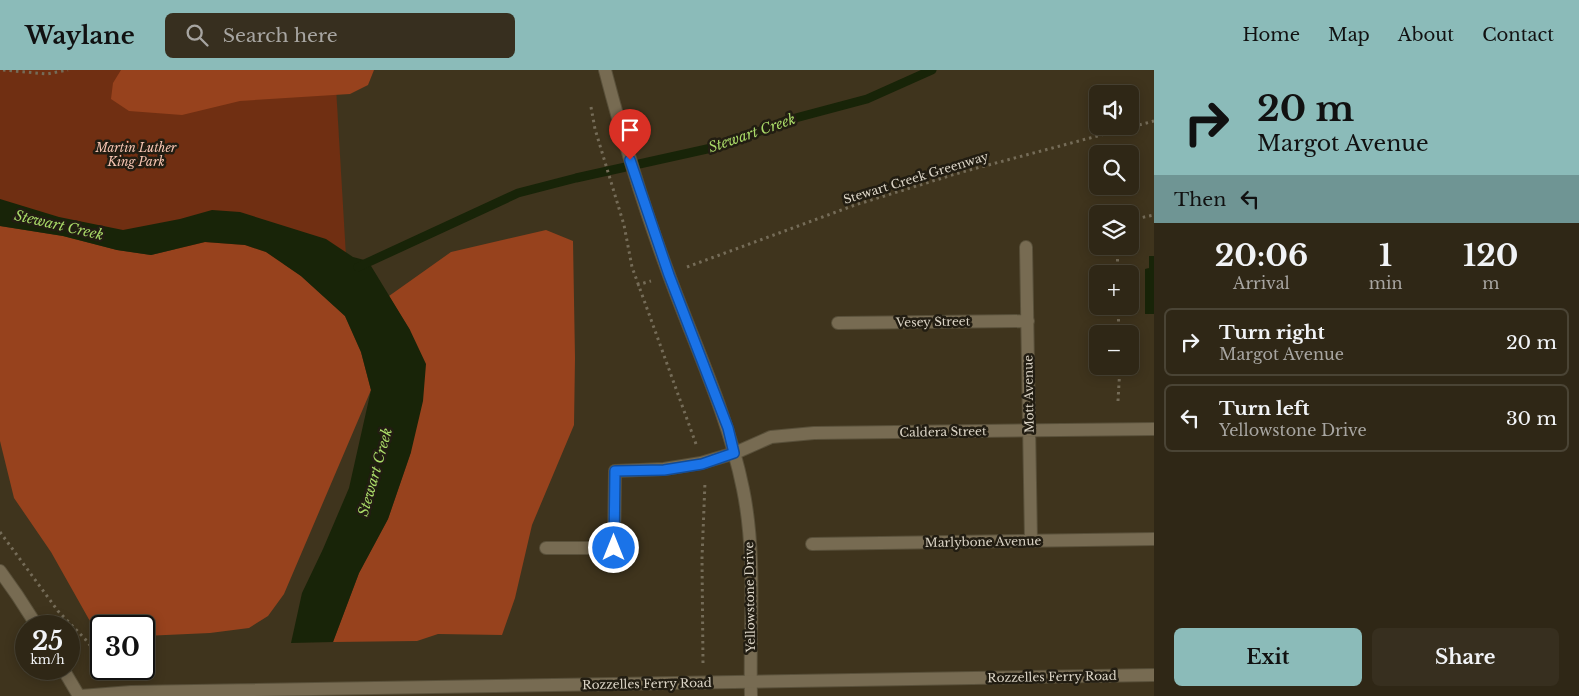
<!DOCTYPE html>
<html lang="en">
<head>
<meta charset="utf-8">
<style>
  :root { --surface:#2f2716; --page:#372f1f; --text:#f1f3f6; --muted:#a7a5a1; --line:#4a4435; --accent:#8bbbb9 }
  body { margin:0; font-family:"Libre Baskerville",serif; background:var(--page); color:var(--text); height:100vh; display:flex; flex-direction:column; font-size:19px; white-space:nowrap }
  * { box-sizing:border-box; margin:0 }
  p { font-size:16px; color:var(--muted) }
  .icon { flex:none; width:28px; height:28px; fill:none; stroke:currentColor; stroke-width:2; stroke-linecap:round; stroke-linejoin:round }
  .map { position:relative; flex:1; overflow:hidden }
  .side { display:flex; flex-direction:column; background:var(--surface); width:425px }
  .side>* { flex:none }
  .guide { background:#8bbbb9; color:#111; overflow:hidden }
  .tools { position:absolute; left:1089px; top:15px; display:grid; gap:10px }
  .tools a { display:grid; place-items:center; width:50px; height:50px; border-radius:8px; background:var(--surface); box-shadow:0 2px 12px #0003,0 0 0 1px var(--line); font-size:25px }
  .speed { position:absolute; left:15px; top:545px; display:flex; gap:10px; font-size:25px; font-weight:700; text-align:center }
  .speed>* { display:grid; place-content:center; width:65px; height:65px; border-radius:50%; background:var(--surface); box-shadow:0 2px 12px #0003,0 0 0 1px var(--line); line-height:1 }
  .speed small { font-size:12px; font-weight:400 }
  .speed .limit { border:2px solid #111; border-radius:8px; background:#fff; color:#111 }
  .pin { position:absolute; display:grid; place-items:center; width:42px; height:42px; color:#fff; margin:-51px -21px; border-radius:50% 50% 50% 0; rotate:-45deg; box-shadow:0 0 5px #0007 }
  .pin .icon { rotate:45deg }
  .me { position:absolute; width:55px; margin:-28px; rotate:0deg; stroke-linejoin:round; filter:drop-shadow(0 0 4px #0008) }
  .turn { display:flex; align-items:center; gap:18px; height:105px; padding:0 20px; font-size:22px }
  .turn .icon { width:65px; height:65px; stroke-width:2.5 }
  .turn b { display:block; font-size:35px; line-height:42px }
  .then { display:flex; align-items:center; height:48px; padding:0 20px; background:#0003; gap:10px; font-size:19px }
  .eta { display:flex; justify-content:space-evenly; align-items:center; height:85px; text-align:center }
  .eta b { font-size:30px; font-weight:700; line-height:35px }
  .button { display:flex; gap:10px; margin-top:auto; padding:10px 20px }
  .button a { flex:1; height:58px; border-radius:8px; background:var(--accent); color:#111; font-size:20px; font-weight:700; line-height:58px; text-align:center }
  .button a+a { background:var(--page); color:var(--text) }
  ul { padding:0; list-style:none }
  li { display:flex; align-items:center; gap:15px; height:68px; margin:0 10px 8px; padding:0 10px; border:2px solid var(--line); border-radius:8px }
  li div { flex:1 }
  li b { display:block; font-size:19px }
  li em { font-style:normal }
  header { display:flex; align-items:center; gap:30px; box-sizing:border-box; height:70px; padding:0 25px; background:var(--accent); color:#111 }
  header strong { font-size:24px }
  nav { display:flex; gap:28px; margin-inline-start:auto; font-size:18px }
  .search { width:350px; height:45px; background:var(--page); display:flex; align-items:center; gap:12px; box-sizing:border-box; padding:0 18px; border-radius:8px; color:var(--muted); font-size:19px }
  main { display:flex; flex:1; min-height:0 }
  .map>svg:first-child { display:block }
  .green { fill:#702f12 }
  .forest { fill:#97421d }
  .water { fill:#182408 }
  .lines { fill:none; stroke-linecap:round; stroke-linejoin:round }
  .stream { stroke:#182408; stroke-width:9 }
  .service-casing { stroke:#59503a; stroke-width:14 }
  .minor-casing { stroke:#59503a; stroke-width:14 }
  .tertiary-casing { stroke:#59503a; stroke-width:14 }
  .path { stroke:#756c58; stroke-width:3; stroke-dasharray:2.5 4; stroke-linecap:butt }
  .service { stroke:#776b52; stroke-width:12 }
  .minor { stroke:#776b52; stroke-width:12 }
  .tertiary { stroke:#776b52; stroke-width:12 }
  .route-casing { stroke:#114b97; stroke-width:12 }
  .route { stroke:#1a73e8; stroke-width:9 }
  .labels { text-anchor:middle; stroke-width:5; stroke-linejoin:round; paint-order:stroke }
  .park-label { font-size:12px; font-style:italic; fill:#f5c4b1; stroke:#221d12 }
  .street-label { font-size:12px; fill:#dbd4c6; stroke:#221d12 }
  .water-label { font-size:14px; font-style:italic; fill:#aadb68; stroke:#221d12 }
</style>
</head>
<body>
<header>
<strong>Waylane</strong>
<div class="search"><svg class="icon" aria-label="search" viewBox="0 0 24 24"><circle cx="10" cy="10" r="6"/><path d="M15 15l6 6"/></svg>Search here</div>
<nav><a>Home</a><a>Map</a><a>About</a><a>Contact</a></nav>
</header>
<main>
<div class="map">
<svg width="1154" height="626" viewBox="0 0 1154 626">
  <rect width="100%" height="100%" fill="#3f341d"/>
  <path class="green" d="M0,0H335L347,203L136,173L0,142Z"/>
  <path class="forest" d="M121,0H374L368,15L350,24L240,31L182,45L129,41L111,29L113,13Z
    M0,156L63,166L117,180L151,185L205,172L245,175L266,182L301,206L345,246L361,282L371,320L284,524L268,546L249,558L210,563L144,566V556H101V561L91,553L51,482L14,428L0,371Z
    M546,160L573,171L575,288L574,355L532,455L515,528L502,565L438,564L417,571L333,572L359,503L388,449L411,382L410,260L389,226L451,182Z"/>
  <path class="water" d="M0,129L59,147L123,160L180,149L212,140L240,142L326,169L353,187L368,191L410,260L426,294L423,331L411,382L388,449L359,503L333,572L291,573L302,523L323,479L349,418L371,320L361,282L345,246L301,206L266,182L245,175L205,172L151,185L117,180L63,166L0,156Z
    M1149,186H1154V244H1145V199L1149,198Z"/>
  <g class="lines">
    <path class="stream" d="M358,197L518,123L576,108L725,75L788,50L867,29L932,0"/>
    <g class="service-casing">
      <path id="service" d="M0,501L17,525L37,556
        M63,599L79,626"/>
    </g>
    <g class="minor-casing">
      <path id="minor" d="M605,0C623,69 644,138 669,205C695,276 728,345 743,419C757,487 749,557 751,626
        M1026,177L1031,471
        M838,253L1028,251
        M812,474L1154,469
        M546,478H614L615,401L664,399L701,393L735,383L771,367L814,363L1154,359"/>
    </g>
    <g class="tertiary-casing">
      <path id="tertiary" d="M81,626L131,622L1154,605"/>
    </g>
    <path class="path" d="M3,0L47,4L68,0
      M591,37L595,59L624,155L632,197L696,374
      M1130,150L1154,145
      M1117,176L1118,204
      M687,197L855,135L962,102L1154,51
      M637,215L651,211
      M1118,236L1119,264
      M1118,331L1120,296
      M0,462L58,541L85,569L98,585
      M703,593L702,488L705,412"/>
    <use href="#service" class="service"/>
    <use href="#minor" class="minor"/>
    <use href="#tertiary" class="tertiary"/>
  </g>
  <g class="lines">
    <g class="route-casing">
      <path id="route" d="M614,478L615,401L664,400L702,394L734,383L728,358L669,205L630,90"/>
    </g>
    <use href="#route" class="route"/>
  </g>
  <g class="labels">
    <g class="park-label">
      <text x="136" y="82">Martin Luther<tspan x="136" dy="14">King Park</tspan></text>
    </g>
    <g class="street-label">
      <text transform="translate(916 108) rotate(-17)" y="4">Stewart Creek Greenway</text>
      <text transform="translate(933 252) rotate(-1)" y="4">Vesey Street</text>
      <text transform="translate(1029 324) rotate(-91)" y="4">Mott Avenue</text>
      <text transform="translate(943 362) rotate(-1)" y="4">Caldera Street</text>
      <text transform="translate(983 472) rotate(-1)" y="4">Marlybone Avenue</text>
      <text transform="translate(750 527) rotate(-91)" y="4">Yellowstone Drive</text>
      <text transform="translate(1052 607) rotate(-1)" y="4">Rozzelles Ferry Road</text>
      <text transform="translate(647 614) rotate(-1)" y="4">Rozzelles Ferry Road</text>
    </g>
    <g class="water-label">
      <text transform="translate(752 63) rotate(-19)" y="5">Stewart Creek</text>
      <text transform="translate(59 155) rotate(13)" y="5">Stewart Creek</text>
      <text transform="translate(375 402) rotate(-74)" y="5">Stewart Creek</text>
    </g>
  </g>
</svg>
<div class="tools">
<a><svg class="icon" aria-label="sound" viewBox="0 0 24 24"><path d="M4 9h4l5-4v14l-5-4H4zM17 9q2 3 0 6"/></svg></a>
<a><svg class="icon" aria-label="search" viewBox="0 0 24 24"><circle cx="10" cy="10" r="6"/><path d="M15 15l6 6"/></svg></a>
<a><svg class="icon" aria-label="layers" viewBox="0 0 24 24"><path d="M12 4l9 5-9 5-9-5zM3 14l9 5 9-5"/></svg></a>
<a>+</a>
<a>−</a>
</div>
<div class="speed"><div>25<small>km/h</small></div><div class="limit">30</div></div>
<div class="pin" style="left:630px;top:90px;background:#d93025"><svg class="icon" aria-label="arrive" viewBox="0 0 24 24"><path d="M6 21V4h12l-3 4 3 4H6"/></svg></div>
<svg class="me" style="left:614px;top:478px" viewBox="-20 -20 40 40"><circle r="17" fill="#1a73e8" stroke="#fff" stroke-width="3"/><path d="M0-11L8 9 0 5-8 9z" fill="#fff"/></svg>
</div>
<section class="side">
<div class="guide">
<div class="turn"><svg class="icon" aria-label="right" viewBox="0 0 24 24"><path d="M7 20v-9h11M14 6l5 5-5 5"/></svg><div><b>20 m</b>Margot Avenue</div></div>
<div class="then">Then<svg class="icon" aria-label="left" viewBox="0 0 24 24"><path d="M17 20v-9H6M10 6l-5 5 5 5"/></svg></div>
</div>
<div class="eta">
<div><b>20:06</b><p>Arrival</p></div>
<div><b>1</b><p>min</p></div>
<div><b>120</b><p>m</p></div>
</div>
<ul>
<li><svg class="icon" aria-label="right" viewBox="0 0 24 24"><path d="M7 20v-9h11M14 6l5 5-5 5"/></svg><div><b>Turn right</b><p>Margot Avenue</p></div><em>20 m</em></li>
<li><svg class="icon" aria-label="left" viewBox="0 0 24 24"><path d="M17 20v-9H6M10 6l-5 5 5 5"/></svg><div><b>Turn left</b><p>Yellowstone Drive</p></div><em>30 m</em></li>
</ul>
<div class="button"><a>Exit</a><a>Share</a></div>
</section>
</main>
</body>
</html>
